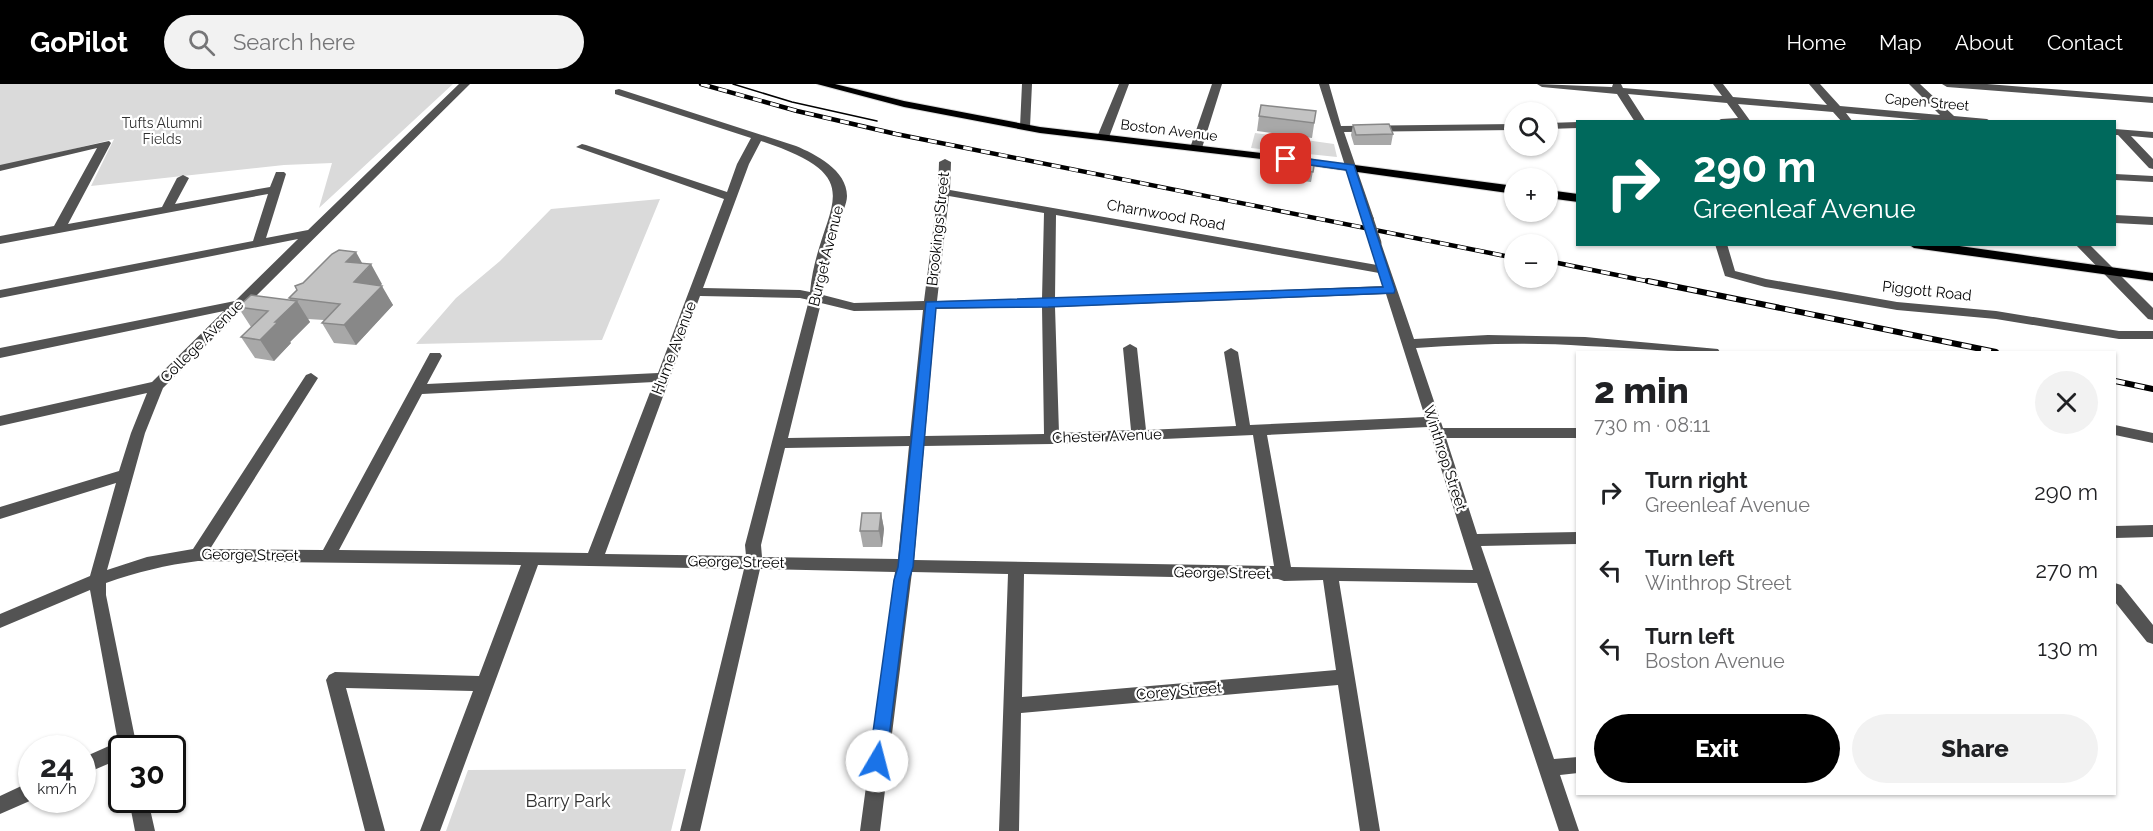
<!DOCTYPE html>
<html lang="en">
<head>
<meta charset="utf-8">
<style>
  :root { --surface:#fff; --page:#f2f2f2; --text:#202124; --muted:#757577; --accent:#000 }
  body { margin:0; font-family:Raleway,sans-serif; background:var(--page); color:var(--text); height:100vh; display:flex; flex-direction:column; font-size:22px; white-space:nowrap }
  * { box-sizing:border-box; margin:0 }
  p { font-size:20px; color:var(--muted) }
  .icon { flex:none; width:33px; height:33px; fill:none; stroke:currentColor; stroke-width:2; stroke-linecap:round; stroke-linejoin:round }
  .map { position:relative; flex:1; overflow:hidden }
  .details { position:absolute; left:1576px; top:267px; width:540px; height:444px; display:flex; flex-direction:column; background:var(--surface); border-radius:0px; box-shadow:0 2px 4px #0004 }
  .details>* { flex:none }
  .banner { position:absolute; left:1576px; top:36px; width:540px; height:126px; border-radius:0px; box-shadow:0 2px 4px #0004; background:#00695c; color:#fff; overflow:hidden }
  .controls { position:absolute; left:1504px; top:18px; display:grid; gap:12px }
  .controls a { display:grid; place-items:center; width:54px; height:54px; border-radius:50%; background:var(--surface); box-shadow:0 2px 4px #0004; font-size:30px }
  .speed { position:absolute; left:18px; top:651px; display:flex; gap:12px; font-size:30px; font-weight:700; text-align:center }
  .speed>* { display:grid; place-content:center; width:78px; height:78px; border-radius:50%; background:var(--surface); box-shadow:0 2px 4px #0004; line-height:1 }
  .speed small { font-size:15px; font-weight:400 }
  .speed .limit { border:3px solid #111; border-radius:9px; background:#fff; color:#111 }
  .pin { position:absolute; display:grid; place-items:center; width:51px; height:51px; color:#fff; margin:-26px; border-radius:12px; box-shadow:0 3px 9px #0006 }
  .me { position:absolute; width:66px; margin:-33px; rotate:8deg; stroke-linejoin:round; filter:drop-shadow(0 0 4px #0008) }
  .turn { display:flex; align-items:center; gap:21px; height:126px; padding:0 18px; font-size:27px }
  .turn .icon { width:78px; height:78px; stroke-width:2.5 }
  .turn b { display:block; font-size:42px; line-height:51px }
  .round { display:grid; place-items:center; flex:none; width:63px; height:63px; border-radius:32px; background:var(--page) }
  .summary { display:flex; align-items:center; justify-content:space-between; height:102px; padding:0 18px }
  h1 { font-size:36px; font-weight:800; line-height:45px }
  .cta { display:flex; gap:12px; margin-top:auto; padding:12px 18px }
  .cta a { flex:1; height:69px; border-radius:36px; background:var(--accent); color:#fff; font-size:24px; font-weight:800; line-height:69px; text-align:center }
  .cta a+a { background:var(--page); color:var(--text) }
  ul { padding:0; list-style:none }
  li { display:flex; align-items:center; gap:18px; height:78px; padding:0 18px }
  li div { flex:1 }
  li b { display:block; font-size:22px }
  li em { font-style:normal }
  header { display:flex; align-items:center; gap:36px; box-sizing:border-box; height:84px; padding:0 30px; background:var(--accent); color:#fff }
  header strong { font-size:28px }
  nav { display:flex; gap:33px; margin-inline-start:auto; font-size:21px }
  .search { width:420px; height:54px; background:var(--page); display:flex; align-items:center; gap:15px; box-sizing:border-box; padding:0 21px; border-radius:33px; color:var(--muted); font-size:22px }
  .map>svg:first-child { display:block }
  .green { fill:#dadada }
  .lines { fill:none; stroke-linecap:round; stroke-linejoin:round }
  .major-casing { stroke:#dbdbdb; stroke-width:2 }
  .minor { fill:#535353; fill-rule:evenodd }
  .major { fill:#000; fill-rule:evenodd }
  .tram { stroke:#000; stroke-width:1.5 }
  .rail-far1-casing { stroke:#000; stroke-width:4.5 }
  .rail-casing { stroke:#000; stroke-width:6 }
  .rail-far1 { stroke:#fff; stroke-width:3; stroke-dasharray:9; stroke-linecap:butt }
  .rail { stroke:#fff; stroke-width:4; stroke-dasharray:10; stroke-linecap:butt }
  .minor-bridge { stroke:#535353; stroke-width:11 }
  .wall { fill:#a8a8a8 }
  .shaded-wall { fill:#888 }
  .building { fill:#c3c3c3; stroke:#888; stroke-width:1.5 }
  .route { fill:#1a73e8; stroke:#114b97; stroke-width:1.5 }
  .labels { text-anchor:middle; stroke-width:4.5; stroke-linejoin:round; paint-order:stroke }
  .far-street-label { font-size:14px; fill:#000; stroke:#fff }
  .far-park-label { font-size:14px; fill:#313131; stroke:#fff }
  .street-label { font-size:15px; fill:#000; stroke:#fff }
  .near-park-label { font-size:18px; fill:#313131; stroke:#fff }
</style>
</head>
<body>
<header>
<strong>GoPilot</strong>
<div class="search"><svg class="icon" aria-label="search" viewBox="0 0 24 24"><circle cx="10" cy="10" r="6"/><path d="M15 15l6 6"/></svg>Search here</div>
<nav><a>Home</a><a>Map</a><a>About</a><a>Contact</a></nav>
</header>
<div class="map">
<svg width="2153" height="747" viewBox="0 0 2153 747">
  <rect width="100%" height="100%" fill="#fff"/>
  <path class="green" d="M0,0H453L319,124L332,79L284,81L91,102L114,55L0,83Z
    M1255,49L1334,60L1337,73L1251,64Z
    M660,115L602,256L416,260L456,214L500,177L551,125Z
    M686,685L671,747H446L468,686Z"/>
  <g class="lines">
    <g class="major-casing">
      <path id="major" d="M817,0H835L904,17L1040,43L1286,72L1515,102V110L1286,78L1040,49L904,23Z
        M1548,106L1578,110V118L1548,114Z
        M1908,160H1945L2153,189V197L1914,164Z"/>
    </g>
    <path class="minor" d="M459,0H470L163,304L145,349L107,486L147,473L193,465L306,291L311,289L318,294L210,465L323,466L430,269H440L442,272L427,300L658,289L724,115L576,63L582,60L586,61L727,108L737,80L751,54L615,10V6L619,5L796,62C815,70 847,86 847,112C847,120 841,131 839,139C832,163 825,186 823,211L854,219L924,217L938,108L939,78L945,75L951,78L950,106L1377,181L1370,159L1372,156H1380L1414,255L1488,251L1585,253L1718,265L1720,268C1675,268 1631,264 1586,262C1530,258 1473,260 1416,264L1443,344H1578V354H1446L1477,450L1578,448V460L1481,462L1554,675L1578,673V689L1560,691L1579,747H1559L1477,499L1339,497L1380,747H1360L1338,601L1021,629L1019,747H999L1008,490L912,488L880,747H860L895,488L760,485L700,747H680L744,485L538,481L440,747H420L473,607L346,604L385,747H365L326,596L329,591L335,588L479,592L521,481L198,477C166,481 137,488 106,499V511L137,664H122V674L82,691V674L118,658L90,506L0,544V530L90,492L116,399L0,435V423L119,387L131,349L147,309L0,342V332L152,298L224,227L0,274V264L235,217L298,155L0,214V206L253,157L268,110L0,160V152L54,142L97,64L0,87V81L109,57L111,59L68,140L162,123L177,94L183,91L189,94L175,120L270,103L276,88H284L286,90L266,154L308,146ZM761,57C879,96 818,122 810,208L800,206L703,204L749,80ZM949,112L1044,129L1042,215L937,217ZM1056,131L1379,189L1383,202L1055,215ZM1386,210L1425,333L1250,341L1238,268L1231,264L1224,268L1236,342L1146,346L1137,264L1130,260L1123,264L1131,346L1059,349L1055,223ZM700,212L800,214L809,216L745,461L746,472L605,470ZM821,219L854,227L923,226L910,352L788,354ZM1042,223L1044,350L925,352L936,225ZM654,298L588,469L339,466L422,310ZM1428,343L1473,486L1291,483L1267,351ZM1253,351L1274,482L914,476L924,362L1052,360ZM909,362L898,475L762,473L761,461L785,364ZM1024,490L1278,495L1284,497L1323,496L1336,586L1022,613Z
      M1022,0H1032L1030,43L1025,46L1020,43Z
      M1119,0H1129L1109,53L1107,55H1099L1097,53Z
      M1212,0H1222L1202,64L1200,66H1192L1190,64Z
      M1319,0H1329L1341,42L1515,40V46L1344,48L1374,135L1368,139L1362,135Z
      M1537,0L1612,3L1613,0H1621L1623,4L1722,12L1713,0H1723L1733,13L1827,21L1809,0H1820L1840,22L1940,31L1909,0H1920L1954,32L1987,35L1992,38H1943L1846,29L1853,38H1842L1833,28L1738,20L1751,38H1716L1721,35L1738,34L1727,19L1628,10L1646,38H1635L1617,10L1542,3Z
      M1942,0H1987L2153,13V19L1947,3Z
      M1578,38V44L1548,45V39Z
      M2115,45L2153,48V54L2131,52L2153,75V85L2149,84L2118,51H2115Z
      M2115,90L2153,92V98L2115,96Z
      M2115,131L2153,133V141L2115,139Z
      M1715,160H1727L1735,187L1766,195L1897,218L1996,227L2119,247H2153V255H2119L1996,235L1897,226L1765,203L1725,192Z
      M2075,160H2089L2153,224V236L2148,235Z
      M2115,341L2153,349V359L2115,351Z
      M2153,441V453L2115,454V442Z
      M2115,499L2121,501L2153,541V560L2147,558L2115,518Z
      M32,697V716L0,730V712Z
      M129,716H148L155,747H135Z"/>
    <use href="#major" class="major"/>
    <path class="tram" d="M733,0L792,18L877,37"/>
    <g class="rail-far1-casing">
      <path id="rail-far1" d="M701,0L797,27L896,50L1515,174
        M1548,177L1656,199"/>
    </g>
    <g class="rail-casing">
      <path id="rail" d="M1648,197L1996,268
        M2115,297L2153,305"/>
    </g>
    <use href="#rail-far1" class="rail-far1"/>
    <use href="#rail" class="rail"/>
    <path class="minor-bridge" d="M1368,135L1376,159"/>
  </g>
  <path class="wall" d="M1316,27L1312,54L1257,47L1259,32Z
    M1353,41L1393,50L1391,61H1354L1351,51Z
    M1315,76L1311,98L1264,93L1265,82Z
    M382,200L380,201L393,221L356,261L334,259L322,239L324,236L308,235L310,238L290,258L291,259L274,277L255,274L241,253L251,243L238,223L290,216L289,214Z
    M881,429L884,445L882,463H863L860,447Z"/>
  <path class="shaded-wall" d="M356,168L366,186L371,180L382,200L365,218L354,198L346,178Z
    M382,202L393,221L356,261L344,241Z
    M297,217L310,238L290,258L291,259L274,277L260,256L275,238Z
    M881,429L884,445L882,463L879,447Z"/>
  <path class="building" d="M1261,21L1316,27L1314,39L1259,32Z
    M1389,40L1393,50L1356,51L1353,41Z
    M1268,70L1315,76L1313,88L1265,82Z
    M339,166L356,168L346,178L371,180L354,198L382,202L344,241L322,239L340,220L289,214L297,206L295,202L303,199L332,170Z
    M251,211L297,217L275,238H278L260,256L241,253L268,227L238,223Z
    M862,429H881L879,447H860Z"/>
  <path class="route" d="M1286,72L1354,81L1395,206L1394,209L1048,223L936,224L913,483L909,496L886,677L883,683L877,685L871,683L869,677L894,496L898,483L926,218L1383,203L1346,86L1282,77V73Z"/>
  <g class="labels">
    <g class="far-street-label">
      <text transform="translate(1927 18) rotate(5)" y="5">Capen Street</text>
      <text transform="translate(1169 46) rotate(7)" y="5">Boston Avenue</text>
    </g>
    <g class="far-park-label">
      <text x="162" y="44">Tufts Alumni<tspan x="162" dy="16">Fields</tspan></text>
    </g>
    <g class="street-label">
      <text transform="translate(1166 131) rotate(10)" y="5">Charnwood Road</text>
      <text transform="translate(938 145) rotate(-84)" y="5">Brookings Street</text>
      <text transform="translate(826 172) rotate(-76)" y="5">Burget Avenue</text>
      <text transform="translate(1927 207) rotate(6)" y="5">Piggott Road</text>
      <text transform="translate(202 257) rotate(-45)" y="5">College Avenue</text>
      <text transform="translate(674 264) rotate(-69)" y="5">Hume Avenue</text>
      <text transform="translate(1107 352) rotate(-2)" y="5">Chester Avenue</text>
      <text transform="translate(1445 374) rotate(72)" y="5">Winthrop Street</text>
      <text transform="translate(250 471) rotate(1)" y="5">George Street</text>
      <text transform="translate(736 478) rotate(1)" y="5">George Street</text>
      <text transform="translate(1222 489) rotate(1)" y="5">George Street</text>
      <text transform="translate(1179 607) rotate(-5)" y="5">Corey Street</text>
    </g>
    <g class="near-park-label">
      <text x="568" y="723">Barry Park</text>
    </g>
  </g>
</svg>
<div class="controls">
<a><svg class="icon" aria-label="search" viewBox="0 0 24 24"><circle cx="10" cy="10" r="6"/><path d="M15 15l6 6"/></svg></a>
<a>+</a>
<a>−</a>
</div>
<div class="speed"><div>24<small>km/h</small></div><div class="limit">30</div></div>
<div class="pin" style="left:1286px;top:75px;background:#d93025"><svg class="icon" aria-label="arrive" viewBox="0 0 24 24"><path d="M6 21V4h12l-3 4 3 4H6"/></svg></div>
<svg class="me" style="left:877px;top:677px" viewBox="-20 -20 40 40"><circle r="19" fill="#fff"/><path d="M0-13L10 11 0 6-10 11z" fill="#1a73e8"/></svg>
<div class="banner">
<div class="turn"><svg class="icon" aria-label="right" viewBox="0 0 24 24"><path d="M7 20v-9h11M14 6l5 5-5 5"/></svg><div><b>290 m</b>Greenleaf Avenue</div></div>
</div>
<section class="details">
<div class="summary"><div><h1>2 min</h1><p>730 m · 08:11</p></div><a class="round"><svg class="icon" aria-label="close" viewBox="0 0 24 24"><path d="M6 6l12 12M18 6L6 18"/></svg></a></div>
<ul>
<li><svg class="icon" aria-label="right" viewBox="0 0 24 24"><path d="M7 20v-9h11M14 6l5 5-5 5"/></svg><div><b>Turn right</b><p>Greenleaf Avenue</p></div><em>290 m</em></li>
<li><svg class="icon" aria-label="left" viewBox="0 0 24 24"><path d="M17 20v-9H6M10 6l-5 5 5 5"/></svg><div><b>Turn left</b><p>Winthrop Street</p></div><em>270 m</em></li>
<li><svg class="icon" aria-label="left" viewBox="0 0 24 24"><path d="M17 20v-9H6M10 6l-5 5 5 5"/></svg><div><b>Turn left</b><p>Boston Avenue</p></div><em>130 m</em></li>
</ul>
<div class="cta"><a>Exit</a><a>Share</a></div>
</section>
</div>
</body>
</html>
